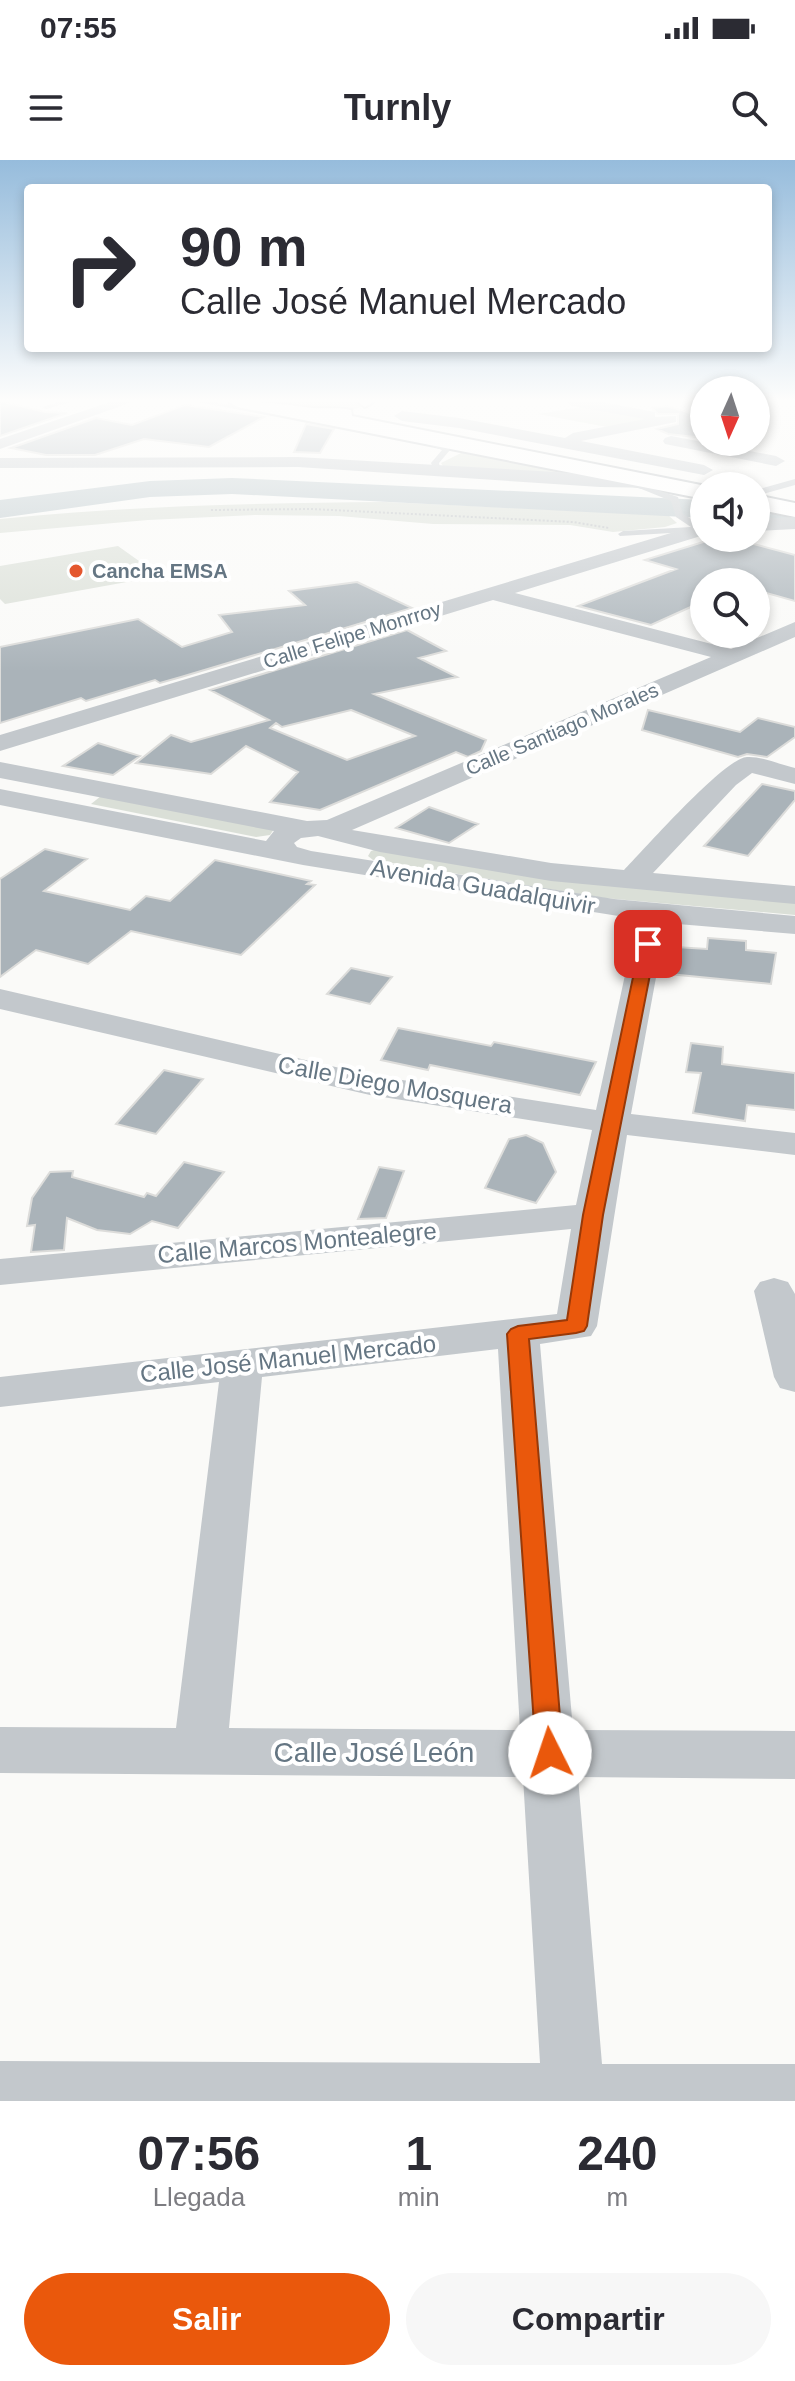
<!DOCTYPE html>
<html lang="es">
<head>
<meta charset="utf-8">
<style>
  :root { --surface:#fff; --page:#f7f7f7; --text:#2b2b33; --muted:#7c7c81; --accent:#ea580c }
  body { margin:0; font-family:Helvetica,sans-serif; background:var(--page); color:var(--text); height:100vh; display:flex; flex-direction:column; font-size:30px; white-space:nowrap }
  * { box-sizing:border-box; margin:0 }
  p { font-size:26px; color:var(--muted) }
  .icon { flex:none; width:44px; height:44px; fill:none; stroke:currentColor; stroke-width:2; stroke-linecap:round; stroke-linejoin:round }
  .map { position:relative; height:1941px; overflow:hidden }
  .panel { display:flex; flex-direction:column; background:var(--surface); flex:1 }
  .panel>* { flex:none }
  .hud { position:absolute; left:24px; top:24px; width:748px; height:168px; border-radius:8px; box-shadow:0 4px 12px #0003; background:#fff; color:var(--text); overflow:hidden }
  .needle { width:52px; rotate:183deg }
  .controls { position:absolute; left:690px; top:216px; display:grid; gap:16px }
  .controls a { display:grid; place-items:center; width:80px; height:80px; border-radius:50%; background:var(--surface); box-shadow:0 4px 12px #0003; font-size:40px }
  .pin { position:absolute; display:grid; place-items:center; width:68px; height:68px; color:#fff; margin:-34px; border-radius:16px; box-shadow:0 4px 12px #0006 }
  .me { position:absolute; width:88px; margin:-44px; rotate:356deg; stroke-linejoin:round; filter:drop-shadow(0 0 6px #0008) }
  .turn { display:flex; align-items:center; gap:28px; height:168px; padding:0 24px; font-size:36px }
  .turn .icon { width:104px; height:104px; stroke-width:2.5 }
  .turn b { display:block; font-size:56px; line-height:68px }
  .eta { display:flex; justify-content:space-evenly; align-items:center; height:136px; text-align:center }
  .eta b { font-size:48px; font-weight:700; line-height:56px }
  .button { display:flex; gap:16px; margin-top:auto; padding:16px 24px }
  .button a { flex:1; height:92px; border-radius:48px; background:var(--accent); color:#fff; font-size:32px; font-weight:700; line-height:92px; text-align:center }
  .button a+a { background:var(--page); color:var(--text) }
  .status { display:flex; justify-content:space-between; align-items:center; height:56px; padding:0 40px; background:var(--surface); direction:ltr }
  .status svg { height:22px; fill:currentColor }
  header { display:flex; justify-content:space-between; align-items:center; height:104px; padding:0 24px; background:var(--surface); font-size:36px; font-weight:700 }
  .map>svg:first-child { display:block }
  .green { fill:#dadfd7 }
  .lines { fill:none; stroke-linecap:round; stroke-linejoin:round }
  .river { fill:#bbc7cb; fill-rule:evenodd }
  .building { fill:#aab3b9; stroke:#dcdcda; stroke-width:2; fill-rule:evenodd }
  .primary-casing { stroke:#b5babe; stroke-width:4 }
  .trunk-casing { stroke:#b4b9bd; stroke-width:4 }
  .path { stroke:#bbbfc2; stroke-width:2; stroke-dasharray:2 2; stroke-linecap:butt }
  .service { fill:#c3c8cc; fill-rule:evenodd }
  .minor { fill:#c3c8cc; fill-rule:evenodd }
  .primary { fill:#fff; fill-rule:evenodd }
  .trunk { fill:#fff; fill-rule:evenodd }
  .route { fill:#ea580c; stroke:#983908; stroke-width:2 }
  .poi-dot { fill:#e4572e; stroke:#fff; stroke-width:3 }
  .labels { text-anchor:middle; stroke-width:8; stroke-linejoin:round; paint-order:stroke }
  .far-poi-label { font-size:20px; font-weight:bold; fill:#657683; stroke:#fff; text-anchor:start }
  .far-street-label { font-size:20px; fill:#657683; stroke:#fff }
  .street-label { font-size:24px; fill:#657683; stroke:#fff }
  .near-street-label { font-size:28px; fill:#657683; stroke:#fff }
</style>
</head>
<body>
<div class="status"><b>07:55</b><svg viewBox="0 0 49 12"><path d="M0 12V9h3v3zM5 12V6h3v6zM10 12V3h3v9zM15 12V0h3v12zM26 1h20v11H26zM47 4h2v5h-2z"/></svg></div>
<header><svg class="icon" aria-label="menu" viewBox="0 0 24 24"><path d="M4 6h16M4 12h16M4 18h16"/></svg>Turnly<svg class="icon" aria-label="search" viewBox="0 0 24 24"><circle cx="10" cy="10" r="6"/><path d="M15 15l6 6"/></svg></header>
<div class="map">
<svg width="795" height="1941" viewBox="0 0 795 1941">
  <rect width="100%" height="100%" fill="#fafaf8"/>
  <path class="green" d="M266,241H351L363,245C345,260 288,248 266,241Z
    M588,246L652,258L612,268L538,254Z
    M460,287L600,316L446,311L441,303L461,293Z
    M386,342L668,355L677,363L665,367L613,372L570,365L433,364L339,356L255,355L148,360L0,373V359C129,346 257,343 386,342Z
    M118,386L160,416L5,444L0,439V406Z
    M101,636L274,669L270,675L256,677L91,644Z
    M380,688L795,742V755L604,738L373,700L368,696L371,691Z"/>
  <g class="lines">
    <path class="river" d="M232,318L704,340V358L232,334L150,337L0,358V340L150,321Z
      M756,342H795V360H756Z"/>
  </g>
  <path class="building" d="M0,241L45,252L67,253L0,276Z
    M185,245L264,257L209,287L144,279L95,295H46L11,288L96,258L132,265Z
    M667,246L704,257V278L668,274L657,269L678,264V254H658L652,248Z
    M306,264L334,269L320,293L294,292Z
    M716,378H731L795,395V441L756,430V422H704V441L651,465L578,446L676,409L645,400Z
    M357,422L412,448L181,517L160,523L155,520L86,541L81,538L0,563V487L138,459L182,487L232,472L219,455L305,445L289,431Z
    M407,470L446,491L419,498L457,517L374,534L486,580L481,591L468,597L456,592L320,650L270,642L298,612L246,586L211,614L136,603L171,575L191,582L269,560L210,530ZM351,550L415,576L347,600L270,568L276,563L282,567Z
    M648,550L740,572L758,558L795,567V577L767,597L747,594L738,597L642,570Z
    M98,583L140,596L113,615L63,606Z
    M762,624L795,631V640L748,696L704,686Z
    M429,647L478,664L449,683L396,668Z
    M45,689L87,699L44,731L130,750L146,736L170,741L215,700L311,721L307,724L315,725L241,795L131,771L88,804L36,790L0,817V719Z
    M708,778L746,781V790L776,793L771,824L669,814L676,787L707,789Z
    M351,808L392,817L370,844L327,834Z
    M398,868L491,886L494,882L596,902L580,935L430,905L428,910L381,900Z
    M691,883L723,887L722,904L795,913V950L747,945L745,961L693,953L701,913L686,912Z
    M164,910L203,919L156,974L116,964Z
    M526,975L543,983L556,1012L536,1043L485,1028L509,979Z
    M184,1002L224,1012L178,1068L152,1061L130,1074L97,1070L67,1058L64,1090L31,1092L35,1065L27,1066L32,1038L50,1012L73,1011L72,1017L144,1037L147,1033L156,1036Z
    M379,1007L404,1011L386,1058L358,1059Z"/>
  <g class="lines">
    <g class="primary-casing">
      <path id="primary" d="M356,241H375L365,247Z"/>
    </g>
    <g class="trunk-casing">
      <path id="trunk" d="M228,241C257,241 283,244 312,248C325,249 338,247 351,250L352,256L706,326L704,339L237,247Z
        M756,335L795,343V357L756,349Z"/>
    </g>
    <path class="path" d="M211,350L312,349L573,362L609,368"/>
    <path class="service" d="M63,241H75L46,249L42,247Z
      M192,241H208L272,253L268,255Z
      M421,278L446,284L450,290L439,303L441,313H435L431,303L442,290L421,282Z
      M795,319V325L756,336V330Z
      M634,322L678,337L683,354L704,367V371L620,376L618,374L623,371L691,367L676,357L671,341L634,326Z"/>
    <path class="minor" d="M113,241H135L0,289V279Z
      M565,241H596L655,252V257L676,256V262L581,281L704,305L713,310L704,315L459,268L402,261L394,256L402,251L459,258L565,278L573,273L645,259L572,246Z
      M671,276L776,296L785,301L776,306L665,284L663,281L665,278Z
      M298,297L658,318L667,323L658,328L600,327L298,307L0,308V298Z
      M795,357V369L756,371V359Z
      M704,363V375L515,433L731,489L795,462V477L352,670L551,703L624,710C644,690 724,598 747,597C761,596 781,605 795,608V624L752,613L736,625L653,713L795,726V744L551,721L380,692L318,676L301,678L294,683L297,687L311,691L614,739L795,756V774L666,763L631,954L795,973V995L627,975L597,1166L591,1176L540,1184L573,1570L795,1571V1619L578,1617L602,1904H795V1941H0V1901L540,1903L523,1617L0,1613V1567L176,1568L219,1222L0,1247V1217L557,1154L571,1069L0,1125V1099L576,1045L592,970L370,935L0,849V829L370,915L596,950L637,759L303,705L0,645V629L266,681L274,671L0,618V602L307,661L327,660L711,497L493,440L0,591V575ZM498,1189L520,1570L229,1568L262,1217Z
      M774,1118L788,1122L795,1134V1232L780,1228L774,1217L754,1131L760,1122Z"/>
    <use href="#primary" class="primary"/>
    <use href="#trunk" class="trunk"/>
  </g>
  <linearGradient id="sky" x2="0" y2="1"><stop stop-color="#96bcdc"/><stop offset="0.47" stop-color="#fdfdfc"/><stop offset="1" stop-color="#fdfdfc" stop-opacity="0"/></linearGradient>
  <rect width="795" height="512" fill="url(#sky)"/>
  <path class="route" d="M648,779L656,784L603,1055L587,1166L584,1171L576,1173L529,1179L563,1593L559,1602L550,1605L540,1602L536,1593L507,1174L511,1169L518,1166L567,1160L583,1055L640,784Z"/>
  <circle class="poi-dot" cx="76" cy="411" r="8"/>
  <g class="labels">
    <g class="far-poi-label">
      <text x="92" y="418">Cancha EMSA</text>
    </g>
    <g class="far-street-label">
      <text transform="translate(352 475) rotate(-17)" y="7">Calle Felipe Monrroy</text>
      <text transform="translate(562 569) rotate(-23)" y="7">Calle Santiago Morales</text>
    </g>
    <g class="street-label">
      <text transform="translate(483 727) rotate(10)" y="8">Avenida Guadalquivir</text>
      <text transform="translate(395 925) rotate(10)" y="8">Calle Diego Mosquera</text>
      <text transform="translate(297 1083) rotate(-5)" y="8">Calle Marcos Montealegre</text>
      <text transform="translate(288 1199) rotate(-6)" y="8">Calle José Manuel Mercado</text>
    </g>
    <g class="near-street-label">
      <text x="374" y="1602">Calle José León</text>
    </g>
  </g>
</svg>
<div class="controls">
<a><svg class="needle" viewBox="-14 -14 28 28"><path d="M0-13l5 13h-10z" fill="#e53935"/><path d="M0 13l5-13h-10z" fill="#7c7c81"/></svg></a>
<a><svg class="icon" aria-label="sound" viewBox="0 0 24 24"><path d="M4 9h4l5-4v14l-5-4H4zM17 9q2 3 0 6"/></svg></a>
<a><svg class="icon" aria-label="search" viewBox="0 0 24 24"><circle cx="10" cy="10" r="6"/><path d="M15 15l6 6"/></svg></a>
</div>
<div class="pin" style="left:648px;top:784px;background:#d93025"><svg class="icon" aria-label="arrive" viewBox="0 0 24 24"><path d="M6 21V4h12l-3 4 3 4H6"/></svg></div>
<svg class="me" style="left:550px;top:1593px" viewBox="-20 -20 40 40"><circle r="19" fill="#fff"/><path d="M0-13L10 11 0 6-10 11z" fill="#ea580c"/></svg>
<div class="hud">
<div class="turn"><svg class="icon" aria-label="right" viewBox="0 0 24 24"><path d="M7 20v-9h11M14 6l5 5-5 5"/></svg><div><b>90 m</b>Calle José Manuel Mercado</div></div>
</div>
</div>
<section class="panel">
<div class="eta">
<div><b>07:56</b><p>Llegada</p></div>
<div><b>1</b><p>min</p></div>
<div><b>240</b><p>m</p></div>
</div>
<div class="button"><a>Salir</a><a>Compartir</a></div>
</section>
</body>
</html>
